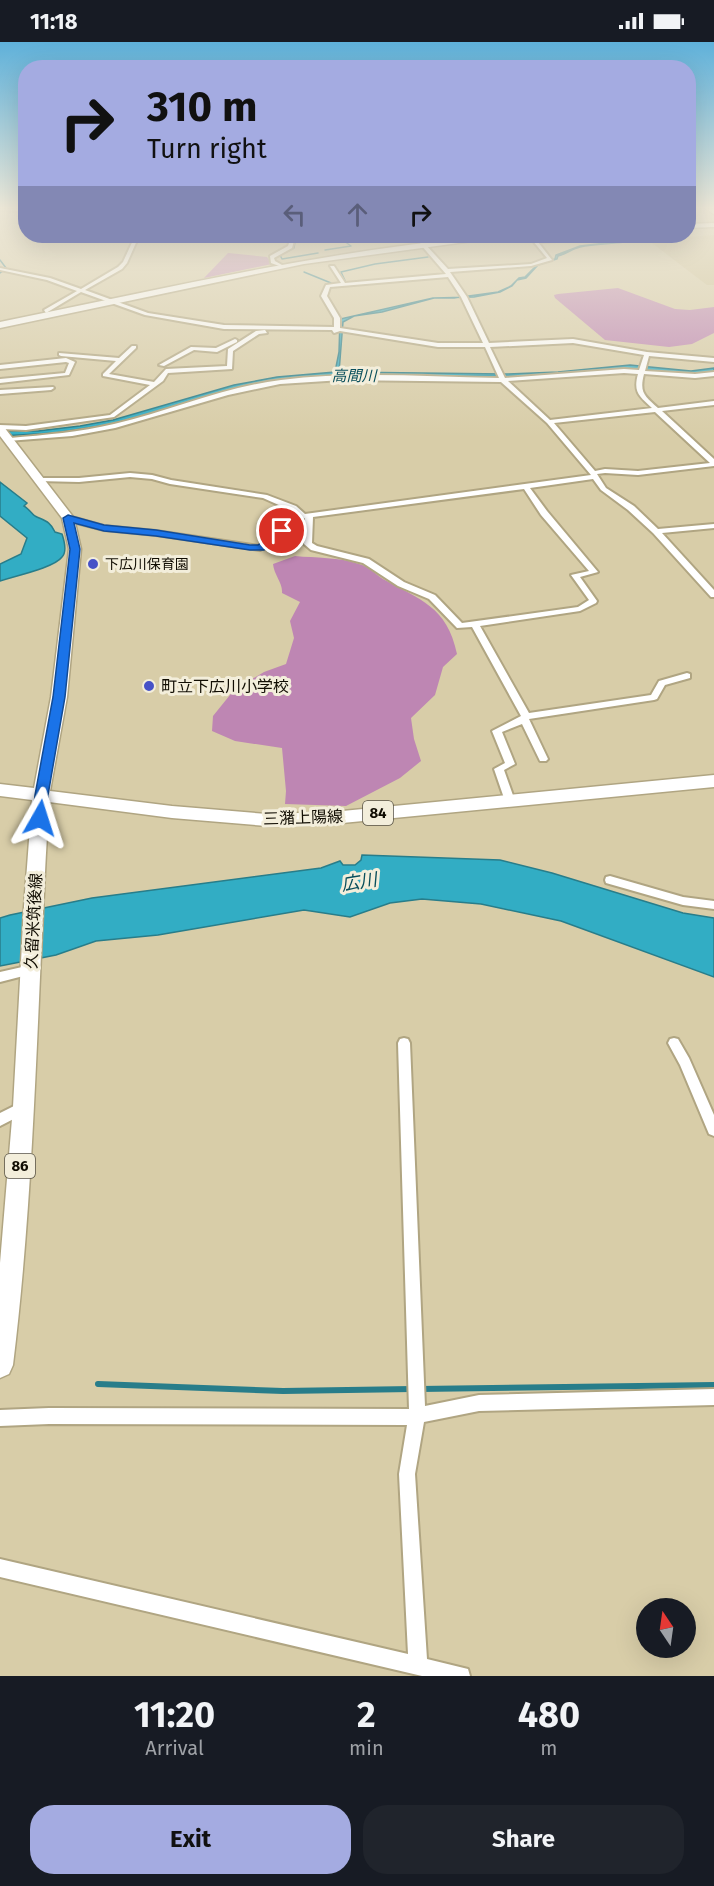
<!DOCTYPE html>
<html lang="en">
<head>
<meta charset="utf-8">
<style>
  :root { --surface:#171b24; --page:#20242c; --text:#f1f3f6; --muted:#9ea1a6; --accent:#a4abe1 }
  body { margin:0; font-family:"Fira Sans","Noto Sans JP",sans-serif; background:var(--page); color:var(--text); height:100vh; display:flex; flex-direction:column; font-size:22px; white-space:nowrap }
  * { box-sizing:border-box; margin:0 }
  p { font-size:20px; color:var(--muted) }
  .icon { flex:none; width:33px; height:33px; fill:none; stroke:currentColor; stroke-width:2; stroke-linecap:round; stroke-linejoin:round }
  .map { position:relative; height:1634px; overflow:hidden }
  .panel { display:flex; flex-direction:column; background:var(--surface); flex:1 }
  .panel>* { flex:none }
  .banner { position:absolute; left:18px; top:18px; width:678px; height:183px; border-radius:24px; box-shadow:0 6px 24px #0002; background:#a4abe1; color:#111; overflow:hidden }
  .needle { width:39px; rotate:347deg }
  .tools { position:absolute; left:636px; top:1556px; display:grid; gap:12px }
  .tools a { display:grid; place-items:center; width:60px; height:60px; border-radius:50%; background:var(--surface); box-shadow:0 6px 24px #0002; font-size:30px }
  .pin { position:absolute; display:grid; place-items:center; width:51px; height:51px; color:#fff; margin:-26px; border:3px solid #fff; border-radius:50%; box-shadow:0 2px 6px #0007 }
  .me { position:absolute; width:66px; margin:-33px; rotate:6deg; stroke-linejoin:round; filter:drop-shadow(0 0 4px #0008) }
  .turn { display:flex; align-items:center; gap:21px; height:126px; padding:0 30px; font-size:27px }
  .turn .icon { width:78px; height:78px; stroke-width:2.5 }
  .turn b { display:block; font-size:42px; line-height:51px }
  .lanes { display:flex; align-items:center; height:57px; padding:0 30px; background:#0003; justify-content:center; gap:30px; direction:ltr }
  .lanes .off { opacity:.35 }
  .eta { display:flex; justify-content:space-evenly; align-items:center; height:102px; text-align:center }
  .eta b { font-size:36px; font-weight:700; line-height:42px }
  .cta { display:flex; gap:12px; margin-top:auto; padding:12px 30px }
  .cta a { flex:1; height:69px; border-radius:24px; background:var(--accent); color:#111; font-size:24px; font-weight:700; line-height:69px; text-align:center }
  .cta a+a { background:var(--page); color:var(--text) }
  .status { display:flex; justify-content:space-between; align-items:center; height:42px; padding:0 30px; background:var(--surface); direction:ltr }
  .status svg { height:16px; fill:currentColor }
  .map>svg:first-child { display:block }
  .built { fill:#cec195 }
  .green { fill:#be86b3 }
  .water { fill:#32adc4; stroke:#287d8a; stroke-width:1.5 }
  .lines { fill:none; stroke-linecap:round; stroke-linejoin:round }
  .stream-far1 { stroke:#287d8a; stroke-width:1.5 }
  .stream { stroke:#287d8a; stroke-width:6 }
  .street-casing { stroke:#b0a582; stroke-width:4 }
  .secondary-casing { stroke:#b0a582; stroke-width:3 }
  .primary-casing { stroke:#b0a582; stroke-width:3 }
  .street { fill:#fff; fill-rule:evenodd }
  .secondary { fill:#fff; fill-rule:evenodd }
  .primary { fill:#fff; fill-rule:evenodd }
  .route { fill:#1a73e8; stroke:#114b97; stroke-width:1.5 }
  .poi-dot { fill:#4752c7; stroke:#f3eedb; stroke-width:2 }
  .labels { text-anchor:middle; stroke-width:6; stroke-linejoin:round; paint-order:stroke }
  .far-poi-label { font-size:14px; fill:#110d03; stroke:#f3eedb; text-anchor:start }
  .far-water-label { font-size:15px; font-style:italic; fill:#094f5c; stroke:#f3eedb }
  .shield { fill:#f3eedb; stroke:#555044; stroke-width:1.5 }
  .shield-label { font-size:15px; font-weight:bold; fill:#110d03 }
  .poi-label { font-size:16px; fill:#110d03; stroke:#f3eedb; text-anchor:start }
  .street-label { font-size:16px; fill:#110d03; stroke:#f3eedb }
  .water-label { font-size:18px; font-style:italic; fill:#094f5c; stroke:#f3eedb }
</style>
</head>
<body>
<div class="status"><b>11:18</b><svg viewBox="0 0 49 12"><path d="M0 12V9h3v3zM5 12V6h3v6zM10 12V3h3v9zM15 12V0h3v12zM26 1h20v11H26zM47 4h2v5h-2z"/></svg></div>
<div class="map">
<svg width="714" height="1634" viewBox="0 0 714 1634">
  <rect width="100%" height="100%" fill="#d8cda8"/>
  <path class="built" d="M714,193V243H707L648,198Z"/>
  <path class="green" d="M228,211L267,215L272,222L204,236Z
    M618,246L675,267L690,268L714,265V291L692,302L669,305L605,298L555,256L554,253L558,252Z
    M295,514C315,516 340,515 359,522C368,524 375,532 383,537C420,558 447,564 457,612L443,625L435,653L411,676L414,697L421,719L400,736L346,764L285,762L286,749L282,706L235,699L212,689L213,674L234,648L264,630L286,622L294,596L290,579L300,560L282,551C283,541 274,533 273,522Z"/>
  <path class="water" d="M624,196V200C610,202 594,202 580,205C572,207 566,212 558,214L557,217L538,223L526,236L517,238L512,244L500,250L474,255L434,256L382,270L354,274L343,280L339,330L505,332L558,330L630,323L691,329L714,326V330L695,332L632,327L542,334L305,335L236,347L113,382L55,391L0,394V389H38L80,384L113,378L234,343L277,335L335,330L339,310L340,277L433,256H454L498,250L511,244L519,236L525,235L537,223L555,217L556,213L580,204L623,199Z
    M0,440L27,461L24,464C28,466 34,474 35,474C45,479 50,479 55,490L62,492C64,498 67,510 62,515C54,526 14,534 0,539V522L21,512L27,496L0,474Z
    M362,813L500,818L552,831L683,871L714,876V935L561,879L481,862L422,857L390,861L350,875L304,868L158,893L96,899L56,913L0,924V876L10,873L92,856L321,826L340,819L343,823H355L361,818Z"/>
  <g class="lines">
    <path class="stream-far1" d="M295,200L294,206L280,213L282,217L318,211
      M325,208L351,204L344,199L350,194
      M0,218L6,226
      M0,228L3,229L0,231
      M304,230L331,241
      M347,243L341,230L375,222L428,215"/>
    <path class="stream" d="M98,1342L283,1349L412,1347
      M420,1347L714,1343"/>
    <g class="street-casing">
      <path id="street" d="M0,167H26V169L0,168Z
        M135,194H139L127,221L122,227L85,248L148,271L224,283L334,285V276L321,254L326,243L341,241L330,224H334L345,241L446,232L421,203L418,194H422L425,202L448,227L531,222L547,216L533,199L535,198L630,194L628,195L538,200L552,218L531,224L450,230L467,255L489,301L573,297L647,310L714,316V320L649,314L645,329L695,332L714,330V334L695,336L644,332C639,351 645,354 658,366L714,359V363L662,369L714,417V424L638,433L605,431L597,432L606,446L634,464L658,487L714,482V486L662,491L714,548V555H711L653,491L628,468L601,448L593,437L530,446L547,469L598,530L580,535L597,559L596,561L580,569L480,584L529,671L651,653L659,639L687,631L690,632V636L665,643L657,657L654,658L529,677L548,717L546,719H540L522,682L502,690L515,722L504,728L515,759L510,762L505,759L494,727L505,721L492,689L521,674L472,585L457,586L429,557L398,544L363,521L311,508L304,502L305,476L260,508L156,493L104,488L65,478L64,476L68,474L104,484L156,489L259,504L301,475L290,468L263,456L170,442L152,437L130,435L79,440L38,439L36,438V436H79L130,431L152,433L171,438L267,453L296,464L305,472L591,433L547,381L501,340L342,338L280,342L228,353L115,386L72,394L8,399L7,398L10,396C45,393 80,390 114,382C170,369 223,345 281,338C353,329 427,335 499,336L485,305H438L340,289L334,291L332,288L224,287L145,273L81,250L46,271L44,268L77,249L47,238L0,228V226L50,236L81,247L118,225L123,220ZM448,235L461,255L483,301H438L340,286V276L327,254L330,245ZM573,301L644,313L639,328L624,327L505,336L490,305ZM624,331L638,332C633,350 639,354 652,366L550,378L508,339ZM655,370L710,421L638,429L605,427L595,429L554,381ZM524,447L541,473L589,529L571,533L589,558L578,565L462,581L435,553L404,540L369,517L317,504L312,501L313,475Z
        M290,198L294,199L292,206L274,216L275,219L282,223V225L271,221L270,214L288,204Z
        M265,288L267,291L259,292L233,309L232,327L168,331L163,339L114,375L26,388L0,387V383L26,384L110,373L150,343L103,334V332L116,319L61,314L59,313V311L119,316L132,304H136V306L109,332L154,340L166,327L227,324L228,307L256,289Z
        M235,297L237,298V300L217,310L194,308L164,324L159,323L191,305L216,306Z
        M66,316L75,320L69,333L0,341V337L65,331L69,321L66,320L0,327V323Z
        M53,345L54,346L51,348L0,352V348Z
        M610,834L683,855L714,859V867L683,863L606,841L605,838L606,835Z
        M31,923L35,925L37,928L35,931L0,940V930Z
        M404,996L408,997L410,1001L425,1364L479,1353L714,1347V1363L479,1369L424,1380L415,1432L427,1617L468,1627L470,1634H422L0,1535V1517L408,1612L399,1432L407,1383L49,1382L0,1384V1368L49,1366L409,1367L398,1001L400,997Z
        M674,996L678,997L689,1016L714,1073V1094L709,1092L680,1023L668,1001L670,997Z
        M24,1059L29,1061L30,1065L29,1069L0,1084V1071Z"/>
    </g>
    <g class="secondary-casing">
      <path id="secondary" d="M706,167H714V172Z"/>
    </g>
    <g class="primary-casing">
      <path id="primary" d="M714,181V185L688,186V182Z
        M487,194H510L304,222L0,286V280C162,247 323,209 487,194Z
        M0,384L4,385L74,476L81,507L67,655L50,749L172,764L267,772L332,770L714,733V745L332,782L267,784L172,776L49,760C37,948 36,1136 13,1323L9,1332L0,1336V1221L13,1065L24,865L32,758L0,754V742L34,746L51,655L69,507L62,476L0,394Z"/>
    </g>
    <use href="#street" class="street"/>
    <use href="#secondary" class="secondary"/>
    <use href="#primary" class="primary"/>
  </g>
  <linearGradient id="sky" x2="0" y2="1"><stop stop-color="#5fb1da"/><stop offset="0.42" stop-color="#ede8d8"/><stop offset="1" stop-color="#ede8d8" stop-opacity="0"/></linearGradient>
  <rect width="714" height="395" fill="url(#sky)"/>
  <path class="route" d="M68,473L104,483L156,488L250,503H258L279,487L287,489L264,508H250L156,494L104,489L74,481L80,507L65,655L48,753L46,776L40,780L33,776L35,753L53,655L70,507L63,476Z"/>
  <g class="poi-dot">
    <circle cx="93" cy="522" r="6"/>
    <circle cx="149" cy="644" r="6"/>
  </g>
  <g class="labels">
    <g class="far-poi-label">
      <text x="105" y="527">下広川保育園</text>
    </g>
    <g class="far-water-label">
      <text x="354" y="339">高間川</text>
    </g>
    <g class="shield">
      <rect x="363" y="759" width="30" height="24" rx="4.5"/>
      <rect x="5" y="1112" width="30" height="24" rx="4.5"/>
    </g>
    <g class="shield-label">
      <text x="378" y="776">84</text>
      <text x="20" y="1129">86</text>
    </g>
    <g class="poi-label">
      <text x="161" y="650">町立下広川小学校</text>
    </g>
    <g class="street-label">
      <text transform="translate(303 775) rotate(-2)" y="6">三潴上陽線</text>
      <text transform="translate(33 879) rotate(-87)" y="6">久留米筑後線</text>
    </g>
    <g class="water-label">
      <text transform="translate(359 840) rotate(-9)" y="6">広川</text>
    </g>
  </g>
</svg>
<div class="tools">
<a><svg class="needle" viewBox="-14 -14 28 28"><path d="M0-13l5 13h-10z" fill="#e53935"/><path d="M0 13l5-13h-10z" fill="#9ea1a6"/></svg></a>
</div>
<div class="pin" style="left:282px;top:489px;background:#d93025"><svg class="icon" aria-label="arrive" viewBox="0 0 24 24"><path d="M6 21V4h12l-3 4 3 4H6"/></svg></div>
<svg class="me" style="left:40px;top:776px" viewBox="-20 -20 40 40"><path d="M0-17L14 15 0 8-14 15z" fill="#1a73e8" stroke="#fff" stroke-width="4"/></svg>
<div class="banner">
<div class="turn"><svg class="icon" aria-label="right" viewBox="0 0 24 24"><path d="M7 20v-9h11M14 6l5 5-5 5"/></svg><div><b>310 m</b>Turn right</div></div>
<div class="lanes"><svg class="icon off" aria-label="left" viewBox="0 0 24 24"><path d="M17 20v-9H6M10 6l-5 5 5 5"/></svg><svg class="icon off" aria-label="ahead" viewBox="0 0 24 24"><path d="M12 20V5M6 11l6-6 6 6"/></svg><svg class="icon" aria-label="right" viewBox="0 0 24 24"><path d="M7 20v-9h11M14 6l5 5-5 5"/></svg></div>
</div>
</div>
<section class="panel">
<div class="eta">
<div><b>11:20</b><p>Arrival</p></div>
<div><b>2</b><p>min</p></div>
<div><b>480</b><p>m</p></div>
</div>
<div class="cta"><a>Exit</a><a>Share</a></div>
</section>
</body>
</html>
